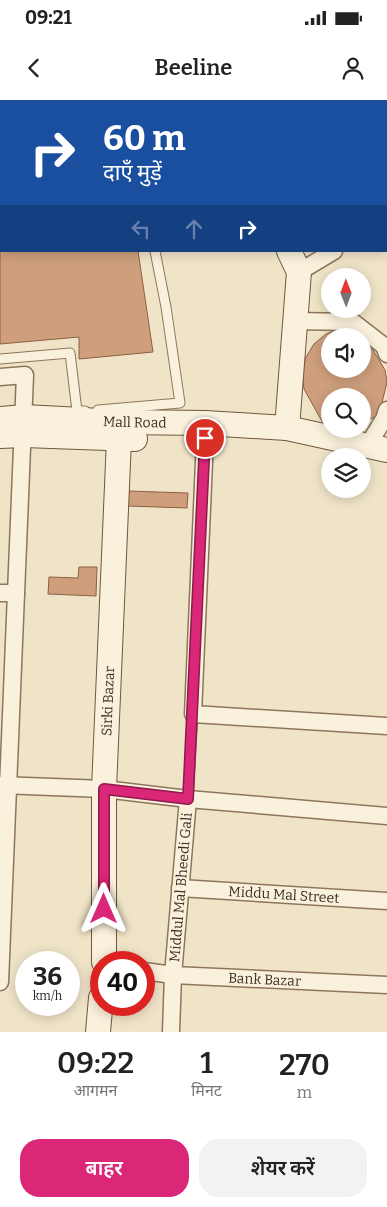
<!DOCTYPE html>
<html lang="hi">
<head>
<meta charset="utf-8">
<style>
  :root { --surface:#fff; --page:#f2f2f2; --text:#222; --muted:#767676; --accent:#db2777 }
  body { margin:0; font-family:Bitter,"Noto Sans Devanagari",serif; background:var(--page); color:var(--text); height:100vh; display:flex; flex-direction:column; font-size:19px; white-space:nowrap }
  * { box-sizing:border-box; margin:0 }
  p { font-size:16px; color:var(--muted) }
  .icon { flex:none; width:28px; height:28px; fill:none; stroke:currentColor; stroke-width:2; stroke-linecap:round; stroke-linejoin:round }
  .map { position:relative; height:932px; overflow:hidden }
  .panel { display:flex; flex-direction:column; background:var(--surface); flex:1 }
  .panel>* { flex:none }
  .guide { position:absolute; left:0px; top:0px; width:388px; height:152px; box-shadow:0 2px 12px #0003; background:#1a4fa0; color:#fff; overflow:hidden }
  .needle { width:32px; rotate:359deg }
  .tools { position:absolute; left:321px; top:168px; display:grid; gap:10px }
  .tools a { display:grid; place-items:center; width:50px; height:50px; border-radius:50%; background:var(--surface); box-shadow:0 2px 12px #0003; font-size:25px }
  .speed { position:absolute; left:15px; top:851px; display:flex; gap:10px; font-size:25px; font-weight:700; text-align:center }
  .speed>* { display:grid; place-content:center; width:65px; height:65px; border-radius:50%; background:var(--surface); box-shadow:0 2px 12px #0003; line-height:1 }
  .speed small { font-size:12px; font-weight:400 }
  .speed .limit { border:8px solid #d22; background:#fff; color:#111 }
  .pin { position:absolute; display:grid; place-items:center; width:42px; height:42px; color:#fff; margin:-21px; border:2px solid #fff; border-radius:50%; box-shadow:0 1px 5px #0007 }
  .me { position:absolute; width:55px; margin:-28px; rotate:0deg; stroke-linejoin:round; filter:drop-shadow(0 0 4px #0008) }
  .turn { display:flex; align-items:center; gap:18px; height:105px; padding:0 20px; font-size:22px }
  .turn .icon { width:65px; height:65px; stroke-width:2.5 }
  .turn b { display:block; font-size:35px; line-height:42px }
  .lanes { display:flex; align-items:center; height:48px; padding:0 20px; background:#0003; justify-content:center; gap:25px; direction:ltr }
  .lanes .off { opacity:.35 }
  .eta { display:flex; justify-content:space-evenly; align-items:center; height:85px; text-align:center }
  .eta b { font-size:30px; font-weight:600; line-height:35px }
  .primary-button { display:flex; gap:10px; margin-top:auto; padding:10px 20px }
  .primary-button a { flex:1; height:58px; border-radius:20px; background:var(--accent); color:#fff; font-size:20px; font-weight:600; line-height:58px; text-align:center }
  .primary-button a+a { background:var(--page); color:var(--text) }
  .status { display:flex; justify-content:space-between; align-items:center; height:35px; padding:0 25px; background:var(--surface); direction:ltr }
  .status svg { height:14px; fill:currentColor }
  header { display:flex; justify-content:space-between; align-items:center; height:65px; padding:0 20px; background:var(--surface); font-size:22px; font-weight:600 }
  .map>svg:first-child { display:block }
  .building { fill:#cf9f7d; stroke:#8d5f41; fill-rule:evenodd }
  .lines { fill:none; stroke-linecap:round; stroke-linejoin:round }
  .lane-casing { stroke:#8d765c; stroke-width:11 }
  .street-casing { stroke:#8d765c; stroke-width:19 }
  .secondary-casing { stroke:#6f573f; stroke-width:26 }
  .lane { stroke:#faf1dc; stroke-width:9 }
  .street { stroke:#faf1dc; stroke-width:16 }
  .secondary { stroke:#faf1dc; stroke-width:24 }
  .route-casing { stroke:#8e194d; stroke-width:12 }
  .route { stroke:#db2777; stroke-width:9 }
  .labels { text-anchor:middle; stroke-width:4.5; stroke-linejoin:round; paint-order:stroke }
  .street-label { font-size:14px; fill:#3d2e20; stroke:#f7eed8 }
</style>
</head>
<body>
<div class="status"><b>09:21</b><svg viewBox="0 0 49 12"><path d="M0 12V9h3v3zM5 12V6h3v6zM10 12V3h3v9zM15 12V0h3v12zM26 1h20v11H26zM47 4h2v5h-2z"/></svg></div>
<header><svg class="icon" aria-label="back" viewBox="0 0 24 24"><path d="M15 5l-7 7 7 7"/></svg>Beeline<svg class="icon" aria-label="person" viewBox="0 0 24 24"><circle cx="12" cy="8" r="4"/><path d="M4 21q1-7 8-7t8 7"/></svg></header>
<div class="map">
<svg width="387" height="932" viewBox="0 0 387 932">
  <rect width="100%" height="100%" fill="#f0e4c8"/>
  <path class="building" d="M0,0L30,1H1V151H138L153,252L79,259V237L0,244Z
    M340,228L364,235L385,270L387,282L379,315L362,323V296H330V323H323L304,289L302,273L306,257L314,244L326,234ZM330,236H362V269H330Z
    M128,391L188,393L187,408L128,406Z
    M79,467H97L96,496L48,494L49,477L78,478Z"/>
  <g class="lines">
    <g class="lane-casing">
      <path id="lane" d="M47,0V1
        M0,259L70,253L77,311H85
        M98,310L180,303L166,207L155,151
        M188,699L193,614"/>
    </g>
    <g class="street-casing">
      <g id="street">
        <path d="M336,0L337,1"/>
        <path d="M386,87L387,88"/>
        <path d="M386,121H387"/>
        <path d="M299,172L334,151"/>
        <path d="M295,221L353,222L384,246L387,254"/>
        <path d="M0,277L25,275L0,882"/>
        <path d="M205,339L193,614L387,626"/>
        <path d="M368,345L384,319L387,310"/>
        <path d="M0,493H16"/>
        <path d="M0,685L104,689L188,699L387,716"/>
        <path id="s1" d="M180,788L387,801"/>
        <path id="s2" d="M144,871L173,875L387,885"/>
        <path id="s3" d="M171,932L173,875L188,699"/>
      </g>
    </g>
    <g class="secondary-casing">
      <g id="secondary">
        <path d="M196,0L197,1"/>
        <path id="s4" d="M0,319L24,317L120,322L205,323L287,328L387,350"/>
        <path d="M287,328L299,172L289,151"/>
        <path d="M0,336L24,335L135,339"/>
        <path id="s5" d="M104,862V689L119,339"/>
        <path d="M98,932L101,898"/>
      </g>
    </g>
    <use href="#lane" class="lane"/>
    <use href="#street" class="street"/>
    <use href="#secondary" class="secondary"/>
  </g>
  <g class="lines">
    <g class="route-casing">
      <path id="route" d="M104,809V689L188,699L205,338"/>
    </g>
    <use href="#route" class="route"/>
  </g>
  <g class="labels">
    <g class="street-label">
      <text dy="5" stroke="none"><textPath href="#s4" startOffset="135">Mall Road</textPath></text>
      <text dy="5" stroke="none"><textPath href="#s5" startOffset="261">Sirki Bazar</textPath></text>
      <text dy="5" stroke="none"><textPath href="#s3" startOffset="145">Middul Mal Bheedi Gali</textPath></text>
      <text dy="5" stroke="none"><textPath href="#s1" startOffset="104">Middu Mal Street</textPath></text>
      <text dy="5" stroke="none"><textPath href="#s2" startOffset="121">Bank Bazar</textPath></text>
    </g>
  </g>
</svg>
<div class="tools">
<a><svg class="needle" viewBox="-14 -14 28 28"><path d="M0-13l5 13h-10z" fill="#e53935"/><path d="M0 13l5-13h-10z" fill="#767676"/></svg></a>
<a><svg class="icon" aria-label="sound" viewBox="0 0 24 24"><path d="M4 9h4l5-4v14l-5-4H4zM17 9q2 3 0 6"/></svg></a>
<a><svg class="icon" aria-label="search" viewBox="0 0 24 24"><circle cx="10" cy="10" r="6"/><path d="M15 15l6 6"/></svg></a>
<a><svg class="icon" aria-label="layers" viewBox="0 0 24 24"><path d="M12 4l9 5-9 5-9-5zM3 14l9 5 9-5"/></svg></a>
</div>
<div class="speed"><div>36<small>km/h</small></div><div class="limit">40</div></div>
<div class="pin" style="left:205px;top:338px;background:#d93025"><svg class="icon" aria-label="arrive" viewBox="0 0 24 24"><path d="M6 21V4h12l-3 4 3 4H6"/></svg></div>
<svg class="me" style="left:104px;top:809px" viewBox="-20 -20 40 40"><path d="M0-17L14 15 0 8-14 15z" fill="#db2777" stroke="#fff" stroke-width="4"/></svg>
<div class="guide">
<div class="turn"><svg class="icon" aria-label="right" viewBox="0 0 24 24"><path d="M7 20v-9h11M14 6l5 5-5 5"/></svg><div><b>60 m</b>दाएँ मुड़ें</div></div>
<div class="lanes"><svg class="icon off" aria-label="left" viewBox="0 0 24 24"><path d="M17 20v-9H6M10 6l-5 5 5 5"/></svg><svg class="icon off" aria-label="ahead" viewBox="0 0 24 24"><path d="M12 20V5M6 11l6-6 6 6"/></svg><svg class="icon" aria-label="right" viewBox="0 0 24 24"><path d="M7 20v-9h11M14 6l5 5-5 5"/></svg></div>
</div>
</div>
<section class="panel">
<div class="eta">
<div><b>09:22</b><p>आगमन</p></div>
<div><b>1</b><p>मिनट</p></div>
<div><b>270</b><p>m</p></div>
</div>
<div class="primary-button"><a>बाहर</a><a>शेयर करें</a></div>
</section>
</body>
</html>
